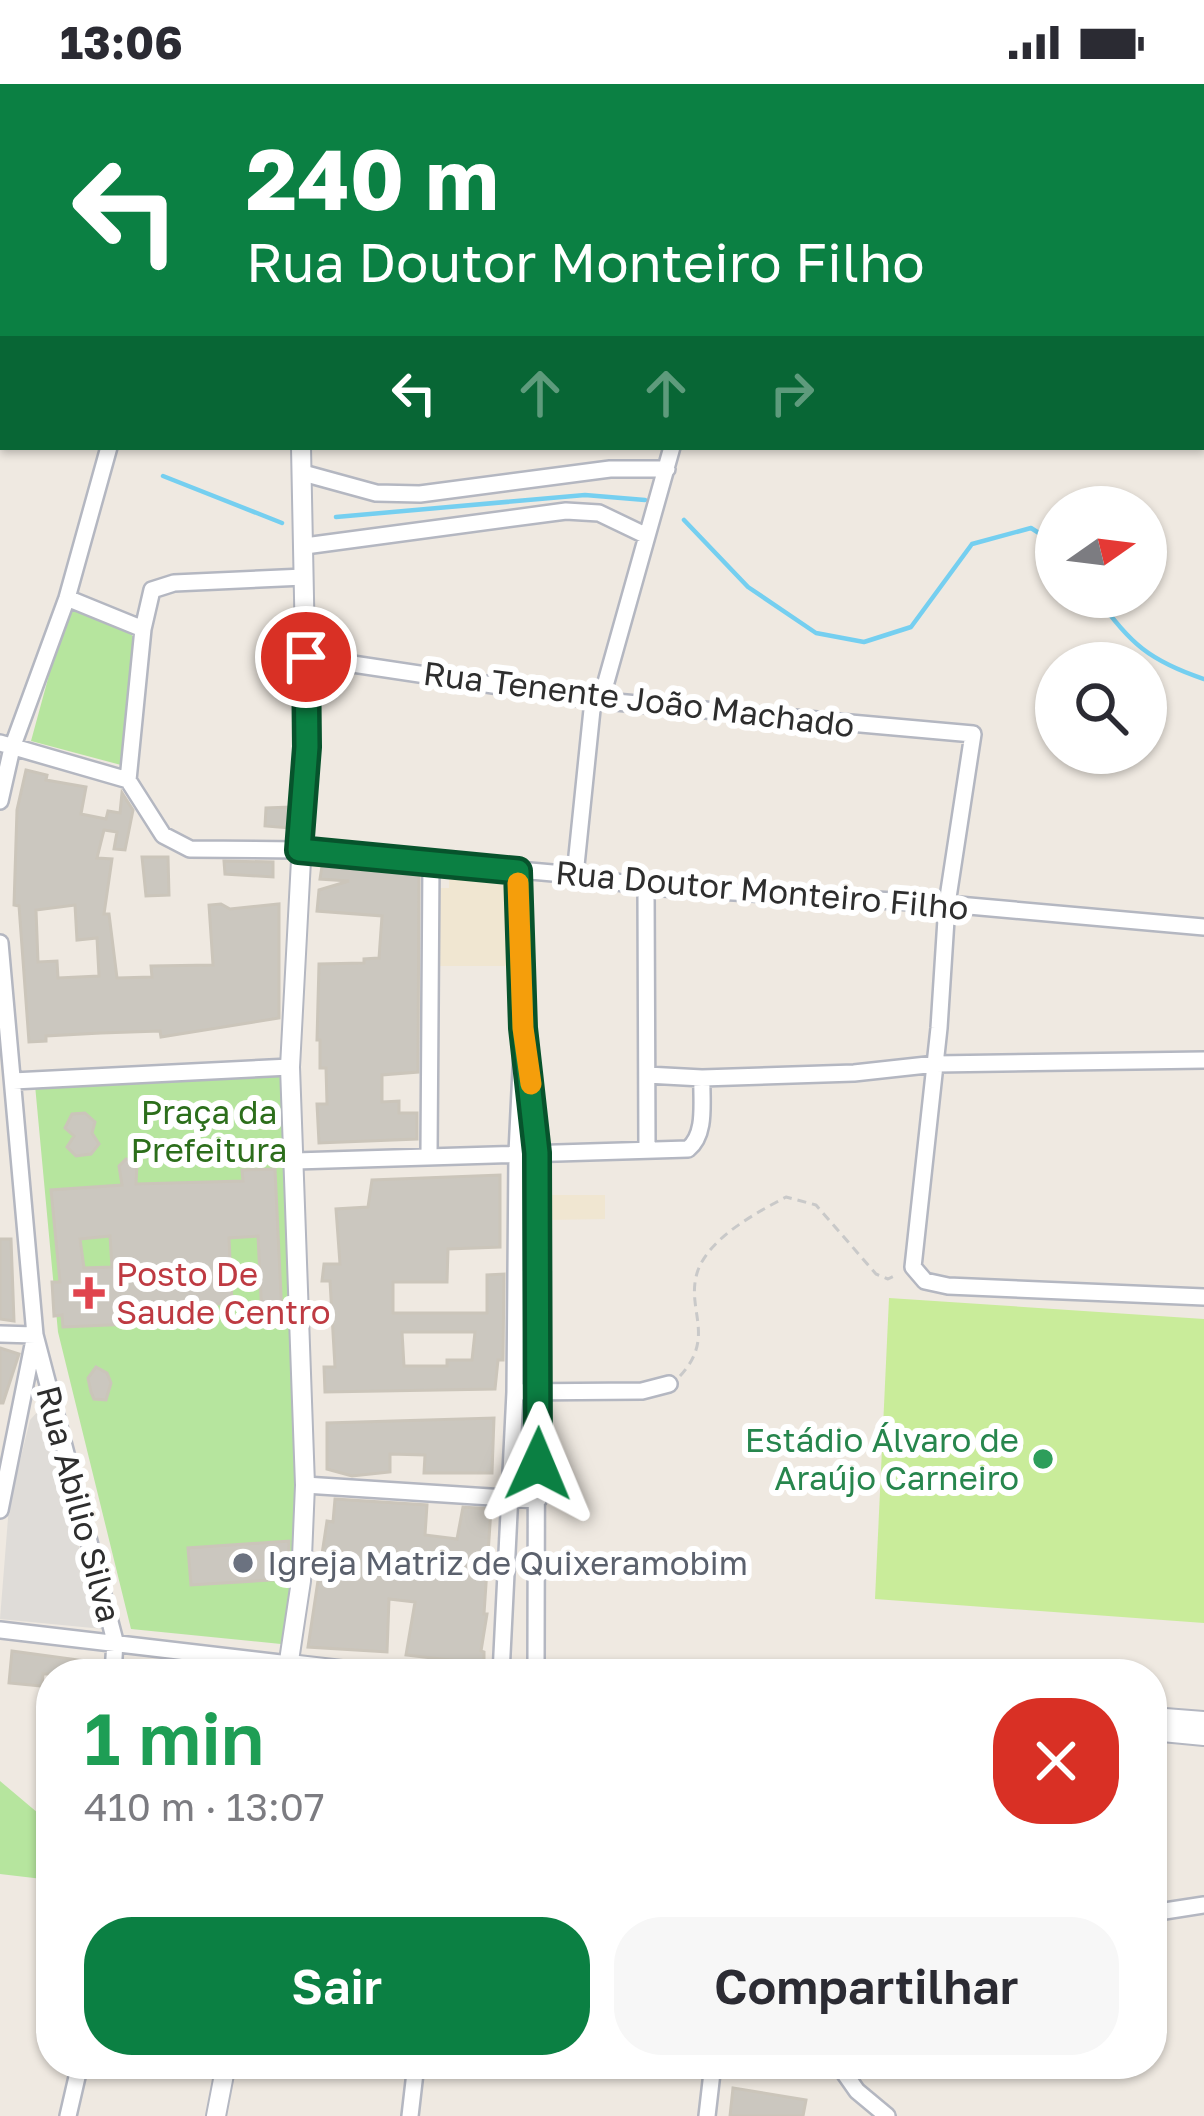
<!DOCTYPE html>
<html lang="pt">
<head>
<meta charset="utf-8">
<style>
  :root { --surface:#fff; --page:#f7f7f7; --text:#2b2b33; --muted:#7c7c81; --accent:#0b8043 }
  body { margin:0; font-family:"Golos Text",sans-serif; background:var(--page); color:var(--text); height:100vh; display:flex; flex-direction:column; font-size:45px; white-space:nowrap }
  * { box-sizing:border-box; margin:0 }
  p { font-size:39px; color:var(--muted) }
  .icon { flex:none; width:66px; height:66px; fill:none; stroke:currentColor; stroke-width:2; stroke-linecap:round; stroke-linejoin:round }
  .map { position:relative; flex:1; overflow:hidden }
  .panel { position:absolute; left:36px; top:1575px; width:1131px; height:420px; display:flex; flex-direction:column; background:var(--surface); border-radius:48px; box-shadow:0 3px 9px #0004 }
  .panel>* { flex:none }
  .hud { position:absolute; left:0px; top:0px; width:1206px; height:366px; box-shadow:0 3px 9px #0004; background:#0b8043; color:#fff; overflow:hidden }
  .needle { width:78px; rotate:76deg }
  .buttons { position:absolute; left:1035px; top:402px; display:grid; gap:24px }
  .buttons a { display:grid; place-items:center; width:132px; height:132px; border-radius:50%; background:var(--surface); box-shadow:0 3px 9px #0004; font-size:60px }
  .pin { position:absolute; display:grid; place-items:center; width:102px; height:102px; color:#fff; margin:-51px; border:6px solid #fff; border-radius:50%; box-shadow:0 3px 12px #0007 }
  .me { position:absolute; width:132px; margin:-66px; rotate:1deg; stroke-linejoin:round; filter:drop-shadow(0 0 9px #0008) }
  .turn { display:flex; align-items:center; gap:42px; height:252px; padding:0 48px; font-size:54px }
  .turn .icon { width:156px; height:156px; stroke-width:2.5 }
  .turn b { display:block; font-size:84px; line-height:102px }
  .lanes { display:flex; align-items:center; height:114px; padding:0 48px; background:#0003; justify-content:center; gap:60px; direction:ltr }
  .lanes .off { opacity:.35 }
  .round { display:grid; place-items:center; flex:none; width:126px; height:126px; border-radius:48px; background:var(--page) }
  .headline { display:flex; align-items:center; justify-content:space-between; height:204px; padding:0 48px }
  h1 { font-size:72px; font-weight:600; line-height:90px; color:#1e9e55 }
  .cta { display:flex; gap:24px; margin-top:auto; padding:24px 48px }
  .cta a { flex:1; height:138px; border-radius:48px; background:var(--accent); color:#fff; font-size:48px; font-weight:600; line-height:138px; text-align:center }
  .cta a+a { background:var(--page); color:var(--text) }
  .status { display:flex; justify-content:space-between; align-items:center; height:84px; padding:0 60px; background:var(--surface); direction:ltr }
  .status svg { height:33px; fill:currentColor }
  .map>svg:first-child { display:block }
  .education { fill:#f0e6d1 }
  .green { fill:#b6e59e }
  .pitch { fill:#c9ec9a }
  .plaza { fill:#dfdcd8 }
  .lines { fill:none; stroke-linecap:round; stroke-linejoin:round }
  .stream { stroke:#75cff0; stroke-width:4.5 }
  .building { fill:#cbc7bf; stroke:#cbc5ba; stroke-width:3; fill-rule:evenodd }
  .minor-casing { stroke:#b4b7c1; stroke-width:20 }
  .tertiary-casing { stroke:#b4b7c1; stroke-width:22 }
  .path { stroke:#c9c9c9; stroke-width:3; stroke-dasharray:9 6; stroke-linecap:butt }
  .minor { stroke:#fff; stroke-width:15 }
  .tertiary { stroke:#fff; stroke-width:18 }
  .route-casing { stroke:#07532c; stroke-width:30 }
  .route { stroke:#0b8043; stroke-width:21 }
  .slow { stroke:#f59e0b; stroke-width:21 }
  .health-dot { fill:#e0444e; stroke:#fff; stroke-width:4.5 }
  .leisure-dot { fill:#2e9e5b; stroke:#fff; stroke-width:4.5 }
  .worship-dot { fill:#6b7280; stroke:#fff; stroke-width:4.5 }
  .labels { text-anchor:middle; stroke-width:12; stroke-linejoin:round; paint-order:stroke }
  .street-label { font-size:33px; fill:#2e2e2e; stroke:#fff }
  .park-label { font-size:33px; fill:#2c6e1b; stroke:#fff }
  .health-label { font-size:33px; fill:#be3a42; stroke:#fff; text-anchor:start }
  .leisure-label { font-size:33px; fill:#27864d; stroke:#fff; text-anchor:end }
  .worship-label { font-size:33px; fill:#5b616d; stroke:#fff; text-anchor:start }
</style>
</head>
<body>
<div class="status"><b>13:06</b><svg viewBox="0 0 49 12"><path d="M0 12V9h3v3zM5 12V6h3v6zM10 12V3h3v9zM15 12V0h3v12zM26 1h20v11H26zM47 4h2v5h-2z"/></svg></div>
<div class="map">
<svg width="1204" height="2032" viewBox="0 0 1204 2032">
  <rect width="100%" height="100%" fill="#efe9e1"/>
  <path class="education" d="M449,794L511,798L507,882H435L438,804H449Z
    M550,1111H605V1135L548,1136Z"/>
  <path class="green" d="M67,525L119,541L134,553L139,578L121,681L31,657Z
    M281,991L298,1501L281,1560L131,1545L58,1248L35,1001Z
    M0,1697L51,1740V1796L0,1790Z"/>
  <path class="pitch" d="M889,1214L1204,1235V1539L875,1515Z"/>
  <path class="plaza" d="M40,1325L55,1380L103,1545L0,1535L9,1422L30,1336Z"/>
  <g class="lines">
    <path class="stream" d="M0,330H3
      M163,392L282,439
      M336,433L585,411L645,416
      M684,436L748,503L816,549L864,558L911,543L972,460L1031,444L1056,460
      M1097,513C1129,559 1150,577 1204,595"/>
  </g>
  <path class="building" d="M26,686L47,691L46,696L86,703L81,730L106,735L108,727L120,729L122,709L133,726L125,766L114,765L117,748L104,746L97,774L112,775L104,830H109L117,894L152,893L151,882L213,881L209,821L221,820L230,825L279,820V934L161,953L160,947L101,949L46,952V957L29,958L19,822L14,821L17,726ZM75,821L77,856L97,854L99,892L58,894L57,877L38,878L36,826Z
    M290,723L289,744L265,742L266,724Z
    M142,773H168L169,811L146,812Z
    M224,777L273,778V793L225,790Z
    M322,782L419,789L418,988L382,991V1018L399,1017V1029H417V1055L319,1059L317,1020H327L326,984H320V956H317L319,880L364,879V875L379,874L382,832L317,827L319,806L349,797L320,795Z
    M85,1029L95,1038L92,1049L99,1060L91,1070L76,1072L67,1063L74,1052L65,1044L72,1030Z
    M126,1075L137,1079L136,1100L243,1097L242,1086L275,1085L282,1232L262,1233L258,1152L229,1154L232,1219L133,1225L132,1240L63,1243L62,1231L54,1232L52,1198H60L51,1106L122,1101L119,1082ZM110,1152L112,1183L84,1184L80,1155Z
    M500,1091V1163L448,1165L447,1198H393V1229H487V1191L504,1190L503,1276H498L495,1305L325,1308L324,1283H335L330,1197H322L324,1180H340L336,1125L368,1123L372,1096ZM402,1248H475L472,1276H447V1282H404Z
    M0,1155H11L14,1237L0,1235Z
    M0,1264L19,1270L3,1319H0Z
    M96,1283L107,1289L111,1299L106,1316L94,1315L91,1308L88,1294Z
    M494,1334L492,1389H424L425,1371L390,1370V1388L352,1392L327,1385V1339Z
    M335,1415L427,1421L425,1451L457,1455L463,1423L491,1425L484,1530H487L481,1567L484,1568V1580L406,1571L415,1518L389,1515L387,1568L308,1563L327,1437L333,1438Z
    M289,1457L288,1495L191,1501L188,1464Z
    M12,1567L93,1578L92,1590H43L42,1602L9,1599Z
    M733,2004L806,2016L803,2032H730Z"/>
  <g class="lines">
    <g class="minor-casing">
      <path id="minor" d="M104,0V3
        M370,0V3
        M800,3L895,0
        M972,3L973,0
        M1087,3V0
        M1203,87L1204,86
        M303,389L376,409L420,410L610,385H667
        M305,462L566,427L599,429L647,452
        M67,514L143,545
        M306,573L593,616L973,650L947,820L939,944L913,1183L925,1197L948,1202L1204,1213
        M601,616L672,363
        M0,659L128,696L163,751L190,765L299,766L575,791L646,803L947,820L1204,843
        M128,696L143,545L152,506L174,499L304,493
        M0,717L12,664L67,514L109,363
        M575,791L593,616
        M646,803L647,1065
        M0,859L35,1251L0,1426
        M528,975L537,1068L536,1590
        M647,991L702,994L854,989L936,980L1204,976
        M13,997L290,983
        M429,1070L431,779
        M295,1077L688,1065C707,1050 701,1017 702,994
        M0,1250L35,1251L115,1557L113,1590
        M515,1308L642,1307L669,1300
        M305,1401L538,1416
        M0,1546L289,1580
        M501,1590L515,1308L517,1069L523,944L518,787
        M1152,1829L1204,1821
        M838,1980L857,2007L887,2032
        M68,2032L80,1980
        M410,2032L416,1980
        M707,2032L713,1980"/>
    </g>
    <g class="tertiary-casing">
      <path id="tertiary" d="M231,0L232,3
        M289,1580L377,1590
        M287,1590L301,1497L305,1401L290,983L307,663L301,363
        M1152,1633L1204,1637
        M1152,1647L1204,1652
        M216,2032L226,1980"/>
    </g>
    <path class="path" d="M680,1292C715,1254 688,1228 696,1193C704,1156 756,1129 786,1113L816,1121L876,1190L888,1195L898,1190"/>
    <use href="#minor" class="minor"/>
    <use href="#tertiary" class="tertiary"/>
  </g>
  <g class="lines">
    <g class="route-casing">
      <path id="route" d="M306,573L307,663L299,766L518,787L523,944L537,1069L538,1380"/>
    </g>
    <use href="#route" class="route"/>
    <path class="slow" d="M518,799L523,944L531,1000"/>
  </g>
  <path class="health-dot" d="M83 1191h12v12h12v12h-12v12h-12v-12h-12v-12h12z"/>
  <circle class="leisure-dot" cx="1043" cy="1375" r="12"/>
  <circle class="worship-dot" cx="243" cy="1479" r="12"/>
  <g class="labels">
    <g class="street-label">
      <text transform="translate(639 615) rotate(7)" y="12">Rua Tenente João Machado</text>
      <text transform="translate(762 806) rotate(5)" y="12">Rua Doutor Monteiro Filho</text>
      <text transform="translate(79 1420) rotate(75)" y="12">Rua Abilio Silva</text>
    </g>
    <g class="park-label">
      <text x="209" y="1040">Praça da<tspan x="209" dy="38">Prefeitura</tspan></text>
    </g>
    <g class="health-label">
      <text x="116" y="1202">Posto De<tspan x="116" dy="38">Saude Centro</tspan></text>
    </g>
    <g class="leisure-label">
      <text x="1019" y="1368">Estádio Álvaro de<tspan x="1019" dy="38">Araújo Carneiro</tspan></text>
    </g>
    <g class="worship-label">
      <text x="267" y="1491">Igreja Matriz de Quixeramobim</text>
    </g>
  </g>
</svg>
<div class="buttons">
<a><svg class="needle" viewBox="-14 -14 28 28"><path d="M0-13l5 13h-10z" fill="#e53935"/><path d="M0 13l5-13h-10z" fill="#7c7c81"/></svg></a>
<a><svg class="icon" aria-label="search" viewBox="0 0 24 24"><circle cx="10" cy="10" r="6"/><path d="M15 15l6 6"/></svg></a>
</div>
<div class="pin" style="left:306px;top:573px;background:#d93025"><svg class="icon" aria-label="arrive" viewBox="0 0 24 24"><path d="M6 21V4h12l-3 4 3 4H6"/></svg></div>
<svg class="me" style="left:538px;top:1380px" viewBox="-20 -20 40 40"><path d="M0-17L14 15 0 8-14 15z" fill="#0b8043" stroke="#fff" stroke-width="4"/></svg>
<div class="hud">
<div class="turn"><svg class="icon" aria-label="left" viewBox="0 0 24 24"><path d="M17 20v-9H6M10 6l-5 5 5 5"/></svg><div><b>240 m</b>Rua Doutor Monteiro Filho</div></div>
<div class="lanes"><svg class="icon" aria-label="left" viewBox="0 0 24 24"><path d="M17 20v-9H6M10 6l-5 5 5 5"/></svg><svg class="icon off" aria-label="ahead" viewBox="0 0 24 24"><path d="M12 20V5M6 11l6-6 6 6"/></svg><svg class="icon off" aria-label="ahead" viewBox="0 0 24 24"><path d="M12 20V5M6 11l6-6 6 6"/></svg><svg class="icon off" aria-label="right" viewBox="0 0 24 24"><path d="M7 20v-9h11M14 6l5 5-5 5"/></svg></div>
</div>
<section class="panel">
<div class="headline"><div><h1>1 min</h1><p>410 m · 13:07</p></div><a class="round" style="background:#d93025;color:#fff"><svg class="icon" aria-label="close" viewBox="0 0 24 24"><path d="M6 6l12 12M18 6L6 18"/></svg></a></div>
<div class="cta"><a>Sair</a><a>Compartilhar</a></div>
</section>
</div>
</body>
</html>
